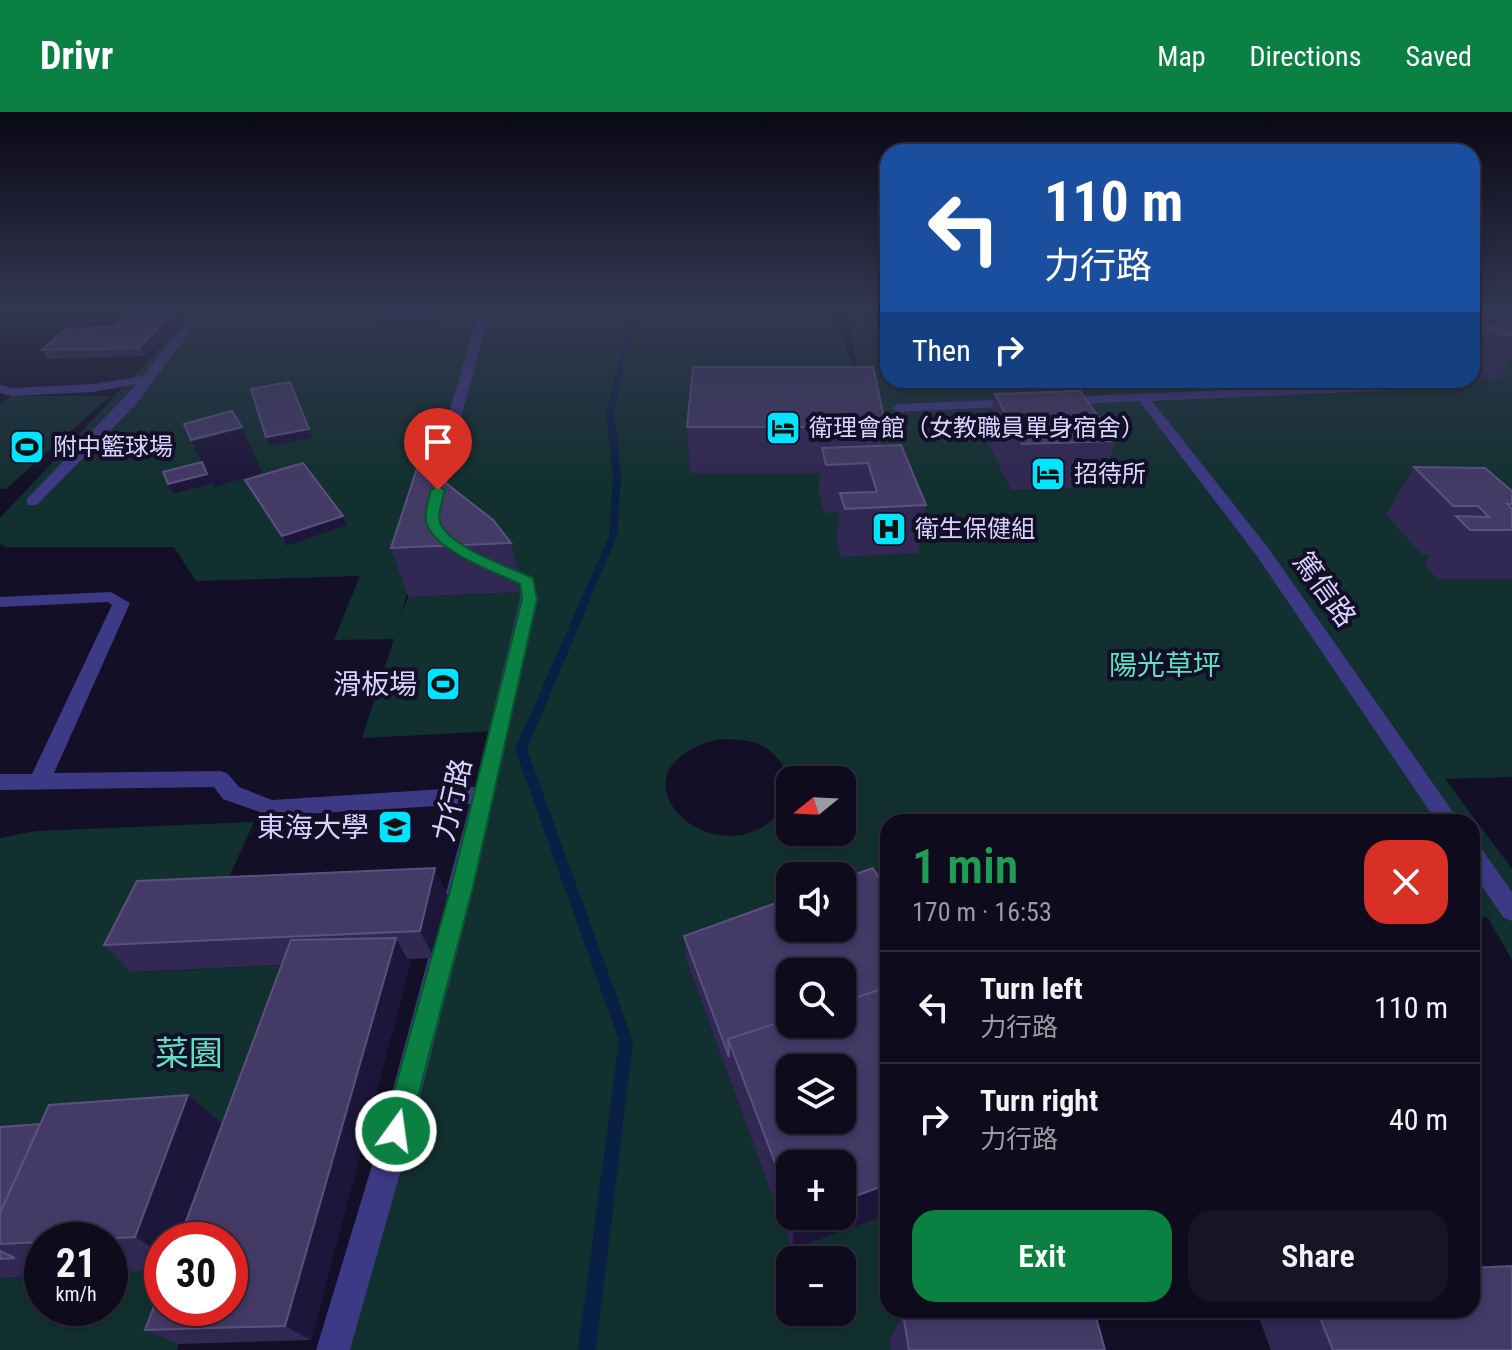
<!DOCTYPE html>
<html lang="en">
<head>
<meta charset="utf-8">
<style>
  :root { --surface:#0e0b1c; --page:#171425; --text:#f1f3f6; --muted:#9b9ba3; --line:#2e2b3b; --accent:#0b8043 }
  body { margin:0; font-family:"Roboto Condensed","Noto Sans TC",sans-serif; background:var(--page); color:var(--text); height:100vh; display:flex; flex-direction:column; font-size:30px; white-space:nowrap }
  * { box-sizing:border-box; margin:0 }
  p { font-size:26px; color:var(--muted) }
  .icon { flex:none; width:44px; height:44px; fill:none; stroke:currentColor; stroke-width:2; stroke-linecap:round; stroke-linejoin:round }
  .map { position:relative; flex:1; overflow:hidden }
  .drawer { position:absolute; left:880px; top:702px; width:600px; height:504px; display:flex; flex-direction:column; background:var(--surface); border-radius:24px; box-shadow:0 4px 12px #0003,0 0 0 2px var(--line) }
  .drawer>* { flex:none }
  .hud { position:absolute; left:880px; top:32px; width:600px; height:244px; border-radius:24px; box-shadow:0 4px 12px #0003,0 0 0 2px var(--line); background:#1a4fa0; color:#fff; overflow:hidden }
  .needle { width:52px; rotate:252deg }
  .fabs { position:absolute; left:776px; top:654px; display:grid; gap:16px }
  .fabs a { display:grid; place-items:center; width:80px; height:80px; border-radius:16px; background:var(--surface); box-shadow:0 4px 12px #0003,0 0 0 2px var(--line); font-size:40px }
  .speed { position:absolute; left:24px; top:1110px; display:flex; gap:16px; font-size:40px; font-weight:700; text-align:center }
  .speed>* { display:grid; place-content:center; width:104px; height:104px; border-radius:50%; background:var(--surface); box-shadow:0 4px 12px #0003,0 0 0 2px var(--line); line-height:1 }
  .speed small { font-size:20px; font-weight:400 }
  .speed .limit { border:12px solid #d22; background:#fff; color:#111 }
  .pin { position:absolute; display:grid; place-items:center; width:68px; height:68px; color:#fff; margin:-82px -34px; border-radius:50% 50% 50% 0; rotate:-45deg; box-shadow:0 0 8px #0007 }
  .pin .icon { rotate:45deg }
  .me { position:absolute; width:88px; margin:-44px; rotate:14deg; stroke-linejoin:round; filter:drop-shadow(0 0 6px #0008) }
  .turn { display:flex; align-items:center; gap:28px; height:168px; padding:0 32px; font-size:36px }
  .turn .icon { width:104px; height:104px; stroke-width:2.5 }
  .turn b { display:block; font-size:56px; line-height:68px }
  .then { display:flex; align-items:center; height:76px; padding:0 32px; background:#0003; gap:16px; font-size:30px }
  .round { display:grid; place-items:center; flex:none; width:84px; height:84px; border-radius:24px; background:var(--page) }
  .summary { display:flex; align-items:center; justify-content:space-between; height:136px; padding:0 32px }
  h1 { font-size:48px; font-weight:600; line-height:60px; color:#1e9e55 }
  .primary-button { display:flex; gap:16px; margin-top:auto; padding:16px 32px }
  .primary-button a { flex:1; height:92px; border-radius:24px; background:var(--accent); color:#fff; font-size:32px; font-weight:600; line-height:92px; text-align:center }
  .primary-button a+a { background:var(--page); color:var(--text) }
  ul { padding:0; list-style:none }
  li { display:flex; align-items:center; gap:24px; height:112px; padding:0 32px; border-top:2px solid var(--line) }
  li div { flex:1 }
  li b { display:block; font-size:30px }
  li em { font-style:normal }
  header { display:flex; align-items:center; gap:48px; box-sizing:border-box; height:112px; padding:0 40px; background:var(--accent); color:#fff }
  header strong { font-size:38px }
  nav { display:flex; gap:44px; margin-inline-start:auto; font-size:28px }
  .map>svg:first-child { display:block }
  .green { fill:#12302f; fill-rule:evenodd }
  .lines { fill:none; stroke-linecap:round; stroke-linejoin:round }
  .stream { fill:#0a1f44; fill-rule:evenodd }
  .minor { fill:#3d3a85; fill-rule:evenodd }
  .wall { fill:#312854; fill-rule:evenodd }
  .shaded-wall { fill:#1d163a }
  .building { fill:#433a66; stroke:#5a527e; stroke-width:2; fill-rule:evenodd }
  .route { fill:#0b8043; stroke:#07532c; stroke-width:2 }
  .labels { text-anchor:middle; stroke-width:8; stroke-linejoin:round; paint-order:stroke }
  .far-poi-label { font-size:24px; fill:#d9d4ff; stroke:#130f26; text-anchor:start }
  .street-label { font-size:28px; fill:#d9d4ff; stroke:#130f26 }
  .park-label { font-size:28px; fill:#5fe0c0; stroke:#130f26 }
  .poi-label { font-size:28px; fill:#d9d4ff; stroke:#130f26; text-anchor:end }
  .near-park-label { font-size:34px; fill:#5fe0c0; stroke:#130f26 }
</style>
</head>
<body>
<header>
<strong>Drivr</strong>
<nav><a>Map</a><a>Directions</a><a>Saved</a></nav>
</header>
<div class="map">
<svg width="1512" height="1238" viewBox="0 0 1512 1238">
  <rect width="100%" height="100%" fill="#130f26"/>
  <path class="green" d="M195,199H424L384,215L438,213L444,199H834L861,280L847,199H888V268H1472V199H1512V665L1445,667L1512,757V848L1488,806L1472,804V710H888V818L842,793V764H790V813L687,850L792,1136L888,1103V1198H1093L891,1238H322L498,619L362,626L394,527L334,528L360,464L196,469L174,435H6L0,432V406ZM440,358L461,426L522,480L408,485L401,503ZM719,627C731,627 744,627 756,631C783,642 802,675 780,700C717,773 595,659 719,627ZM790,668H842V720H790ZM790,1148H842V1200H790Z
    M11,284H110L6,377H0V292Z
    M254,710L216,794L132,860L312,852L251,1021L0,1040V726L36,719Z
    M162,1157V1196L178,1232L177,1238H0V1166L42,1164V1196H110V1160Z"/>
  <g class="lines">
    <path class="stream" d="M641,199H648L638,210L625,247L614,300L621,364L617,424L527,637L633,929L596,1238H578L619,929L515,637L609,424L613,364L606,300L619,247L632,209Z"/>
    <path class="minor" d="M194,199H205L137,291L37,393H27V387L137,272L93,280L12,284L0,281V273L12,276L93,272L143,264Z
      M479,199H490L457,321L443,391L435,396L427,391L443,321Z
      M1384,268H1396L1400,274L1394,278L1152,289L1269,437L1460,710H1437L1257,444L1139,289L1062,293L1056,289L1062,285L1386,271Z
      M1018,287L1023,288V294L898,300L892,296L898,292Z
      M497,450L533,466L538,487L474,775L404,1047L350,1238H316L374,1047L470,692L271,704L223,687L214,675L0,678V662H32L112,493L108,490L0,495V485L111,480L130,491L54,661L220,659L227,661L239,675L272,688L475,675L520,487L519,472L489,455Z
      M1472,733L1480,735L1512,780V809L1504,806L1472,760Z"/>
  </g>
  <path class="wall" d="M177,199L180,206L143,244L47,247L42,238L114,215L130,200Z
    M378,199H444L438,213L382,215Z
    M1472,199H1502L1494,216L1501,203L1512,205V244L1497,269L1472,263Z
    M995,282L1116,329L1101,375L1011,378L986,327Z
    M687,315H886L884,334L926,393L918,441L841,445L837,429L839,400L824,401L819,383L820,361H690Z
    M1414,355L1512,379V467H1437L1424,452L1431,442H1422L1386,403Z
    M245,368L347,413L286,434L250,377Z
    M511,431L523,480L408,485L391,436Z
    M888,782V1103L792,1137L687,850L684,824ZM790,1052L842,1104H790Z
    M448,784L434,846L407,847L410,852L311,1228L178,1232L145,1218L230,1196L162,1128V1158L110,1160V1128H42V1164L0,1166V1015L222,1012L282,853L131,860L104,833Z
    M1256,1198H1472L1512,1238H1271Z
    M903,1202L1105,1238H891L890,1227Z"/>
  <path class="shaded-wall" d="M174,199H177L180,206L143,244L139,236Z
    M434,199H444L438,213Z
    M1502,199L1491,219L1488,218L1472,246V244L1495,205Z
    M242,315L262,361L214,375L212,371L173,382L168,372L207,362L191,328Z
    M309,317L312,326L270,334L266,325Z
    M343,404L347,413L286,434L282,424Z
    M435,756L448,784L434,846L420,819Z
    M396,826L410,852L311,1228L285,1214Z
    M188,983L234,1022L199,1128H162V1141L135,1125Z
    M888,1072V1099L887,1103L792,1137L795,1105L842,1104V1089Z"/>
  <path class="building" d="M174,199L139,236L42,238L65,217L114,215L130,200Z
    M1472,199H1502L1495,205L1480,202L1474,211L1512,220V224L1488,218L1484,222L1472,219Z
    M1501,203L1512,205V209L1500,206Z
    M693,255H873L886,315H687Z
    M290,270L309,317L266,325L251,277Z
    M1080,279L1116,329L1022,332L995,282Z
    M232,299L242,315L191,328L184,312Z
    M901,333L926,393L845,397L840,381L877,380L868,351L826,353L822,336Z
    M202,350L207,362L168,372L163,360Z
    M419,350L493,408L511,431L391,436Z
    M303,351L343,404L282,424L245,368Z
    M1414,355L1485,356L1512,379V392H1507L1512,397V418H1470L1456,404L1489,405L1478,394H1453Z
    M435,756L420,819L104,833L137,769Z
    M873,756L888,782V875L842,890V860H790V907L728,927L729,945L684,824L790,786V816H842V767Z
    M396,826L285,1214L145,1218L162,1173V1196H230V1128H179L291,828Z
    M888,875V1072L842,1089V1052H790V1090L728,927L790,907V912H842V890ZM790,956H842V1008H790Z
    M188,983L135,1125L82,1128H42V1130L0,1132V1101L49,993Z
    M40,1012L0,1101V1015Z
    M0,1139L15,1146L0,1147Z
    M1512,1154V1238H1333L1317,1198H1472V1156Z
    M994,1198H1094L1105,1238H909L903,1202Z"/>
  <linearGradient id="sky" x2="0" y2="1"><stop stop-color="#0a0815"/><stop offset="0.53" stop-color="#333752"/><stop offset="1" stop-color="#333752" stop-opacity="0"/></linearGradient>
  <rect width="1512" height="373" fill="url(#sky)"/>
  <path class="route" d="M438,374L445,378C443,387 437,401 440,410C447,434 511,456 533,466L537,487L473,775L409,1019L405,1028L396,1032L387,1028L383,1019L451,775L522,487L520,472C495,460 433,439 426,409C424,400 429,387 431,378Z"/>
  <defs>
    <g id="hotel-square" transform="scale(1.8)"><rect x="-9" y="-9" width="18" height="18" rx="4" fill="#00e5ff" stroke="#130f26"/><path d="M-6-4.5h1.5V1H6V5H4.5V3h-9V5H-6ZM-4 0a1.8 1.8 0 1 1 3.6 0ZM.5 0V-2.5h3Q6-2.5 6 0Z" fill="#111"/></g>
    <g id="stadium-square" transform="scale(1.8)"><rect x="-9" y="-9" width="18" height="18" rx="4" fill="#00e5ff" stroke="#130f26"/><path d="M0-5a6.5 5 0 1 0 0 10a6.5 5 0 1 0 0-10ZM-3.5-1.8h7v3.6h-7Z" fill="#111"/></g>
    <g id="hospital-square" transform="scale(1.8)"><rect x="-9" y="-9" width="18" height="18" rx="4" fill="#00e5ff" stroke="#130f26"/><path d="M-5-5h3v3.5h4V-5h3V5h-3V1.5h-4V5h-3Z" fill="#111"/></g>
    <g id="university-square" transform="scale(1.8)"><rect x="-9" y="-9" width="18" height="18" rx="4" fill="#00e5ff" stroke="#130f26"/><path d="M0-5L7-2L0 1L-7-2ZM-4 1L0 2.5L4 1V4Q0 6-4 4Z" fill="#111"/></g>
  </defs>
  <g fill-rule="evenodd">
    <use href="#hotel-square" x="783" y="316"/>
    <use href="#stadium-square" x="27" y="335"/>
    <use href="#hotel-square" x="1048" y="362"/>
    <use href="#hospital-square" x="889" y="417"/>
    <use href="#stadium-square" x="443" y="572"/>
    <use href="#university-square" x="395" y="715"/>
  </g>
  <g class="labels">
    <g class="far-poi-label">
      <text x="809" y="324">衛理會館（女教職員單身宿舍）</text>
      <text x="53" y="343">附中籃球場</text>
      <text x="1074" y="370">招待所</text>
      <text x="915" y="425">衛生保健組</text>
    </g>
    <g class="street-label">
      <text transform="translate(1325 477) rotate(54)" y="10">篤信路</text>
      <text transform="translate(452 688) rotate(-77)" y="10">力行路</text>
    </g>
    <g class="park-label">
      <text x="1165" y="563">陽光草坪</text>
    </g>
    <g class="poi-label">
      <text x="417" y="582">滑板場</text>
      <text x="369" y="725">東海大學</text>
    </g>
    <g class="near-park-label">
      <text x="189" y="953">菜園</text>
    </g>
  </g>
</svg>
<div class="fabs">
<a><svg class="needle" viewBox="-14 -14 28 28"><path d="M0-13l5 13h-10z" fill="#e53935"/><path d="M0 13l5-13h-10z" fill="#9b9ba3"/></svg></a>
<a><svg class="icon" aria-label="sound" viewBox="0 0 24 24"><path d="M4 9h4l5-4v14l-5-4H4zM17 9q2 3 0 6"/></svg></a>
<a><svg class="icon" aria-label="search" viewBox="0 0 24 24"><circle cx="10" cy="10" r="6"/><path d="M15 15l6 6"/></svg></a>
<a><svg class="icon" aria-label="layers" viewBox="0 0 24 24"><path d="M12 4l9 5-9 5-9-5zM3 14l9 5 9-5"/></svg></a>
<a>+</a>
<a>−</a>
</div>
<div class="speed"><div>21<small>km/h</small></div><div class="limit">30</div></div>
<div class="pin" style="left:438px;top:378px;background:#d93025"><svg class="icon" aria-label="arrive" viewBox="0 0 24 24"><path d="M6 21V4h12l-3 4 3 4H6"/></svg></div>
<svg class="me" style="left:396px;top:1019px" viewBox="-20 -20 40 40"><circle r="17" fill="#0b8043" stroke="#fff" stroke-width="3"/><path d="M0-11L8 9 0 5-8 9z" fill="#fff"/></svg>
<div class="hud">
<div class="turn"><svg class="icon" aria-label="left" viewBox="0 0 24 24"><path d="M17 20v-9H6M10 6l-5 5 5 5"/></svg><div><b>110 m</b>力行路</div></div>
<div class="then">Then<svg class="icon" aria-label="right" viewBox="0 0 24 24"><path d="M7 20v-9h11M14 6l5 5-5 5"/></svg></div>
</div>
<section class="drawer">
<div class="summary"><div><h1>1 min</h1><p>170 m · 16:53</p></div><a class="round" style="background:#d93025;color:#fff"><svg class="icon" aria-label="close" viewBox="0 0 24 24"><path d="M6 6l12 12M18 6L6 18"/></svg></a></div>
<ul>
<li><svg class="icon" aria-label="left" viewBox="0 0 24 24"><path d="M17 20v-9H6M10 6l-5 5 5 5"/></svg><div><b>Turn left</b><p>力行路</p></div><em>110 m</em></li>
<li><svg class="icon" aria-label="right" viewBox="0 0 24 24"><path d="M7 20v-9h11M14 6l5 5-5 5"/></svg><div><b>Turn right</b><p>力行路</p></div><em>40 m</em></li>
</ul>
<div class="primary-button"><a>Exit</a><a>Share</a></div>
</section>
</div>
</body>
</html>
